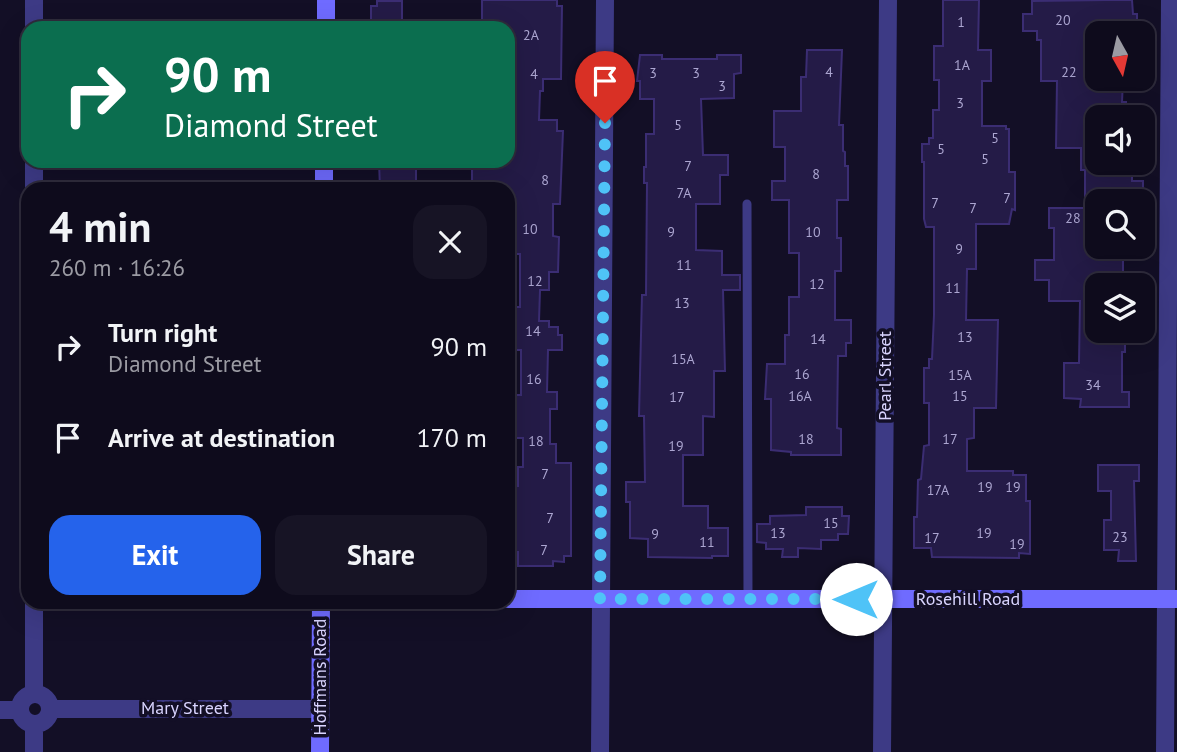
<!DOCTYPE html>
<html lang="en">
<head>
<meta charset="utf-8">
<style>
  :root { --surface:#0e0b1c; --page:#171425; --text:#f1f3f6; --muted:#9b9ba3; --line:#2e2b3b; --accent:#2563eb }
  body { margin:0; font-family:"PT Sans",sans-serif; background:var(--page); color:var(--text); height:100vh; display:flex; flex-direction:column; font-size:26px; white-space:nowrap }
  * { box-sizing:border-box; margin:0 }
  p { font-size:23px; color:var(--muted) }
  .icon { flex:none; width:38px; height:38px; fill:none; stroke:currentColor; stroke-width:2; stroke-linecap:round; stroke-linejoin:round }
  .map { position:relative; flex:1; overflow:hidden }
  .details { position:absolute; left:21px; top:182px; width:494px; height:427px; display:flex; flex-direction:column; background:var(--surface); border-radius:21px; box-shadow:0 7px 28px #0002,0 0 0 2px var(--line) }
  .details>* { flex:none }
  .guide { position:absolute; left:21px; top:21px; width:494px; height:147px; border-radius:21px; box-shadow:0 7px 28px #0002,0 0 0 2px var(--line); background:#0b6e4f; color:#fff; overflow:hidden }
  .needle { width:46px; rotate:172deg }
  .controls { position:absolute; left:1085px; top:21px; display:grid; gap:14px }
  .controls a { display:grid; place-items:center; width:70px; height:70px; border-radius:14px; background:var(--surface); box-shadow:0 7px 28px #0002,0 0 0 2px var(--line); font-size:35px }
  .pin { position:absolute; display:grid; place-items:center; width:60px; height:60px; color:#fff; margin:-72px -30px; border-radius:50% 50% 50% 0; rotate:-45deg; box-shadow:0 0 7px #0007 }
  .pin .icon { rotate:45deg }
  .me { position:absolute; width:77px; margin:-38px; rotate:270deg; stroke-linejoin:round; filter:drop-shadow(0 0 5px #0008) }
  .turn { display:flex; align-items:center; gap:24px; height:147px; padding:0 28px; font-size:32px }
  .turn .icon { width:91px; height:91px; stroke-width:2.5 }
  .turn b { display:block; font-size:49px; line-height:60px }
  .round { display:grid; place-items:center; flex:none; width:74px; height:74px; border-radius:21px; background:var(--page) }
  .summary { display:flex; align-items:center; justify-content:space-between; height:119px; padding:0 28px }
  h1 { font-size:42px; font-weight:800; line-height:52px }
  .action { display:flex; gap:14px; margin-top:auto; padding:14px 28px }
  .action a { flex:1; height:80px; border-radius:21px; background:var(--accent); color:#fff; font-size:28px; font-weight:800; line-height:80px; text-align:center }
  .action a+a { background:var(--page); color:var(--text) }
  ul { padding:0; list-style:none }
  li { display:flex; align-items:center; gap:21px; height:91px; padding:0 28px }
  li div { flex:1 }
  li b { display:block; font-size:26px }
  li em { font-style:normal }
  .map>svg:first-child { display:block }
  .building { fill:#241b47; stroke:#3b2d73; stroke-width:2 }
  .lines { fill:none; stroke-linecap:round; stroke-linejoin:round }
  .lane { stroke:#3d3a85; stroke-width:9 }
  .street { stroke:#3d3a85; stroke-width:18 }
  .secondary { stroke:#6f6bff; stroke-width:18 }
  .route { stroke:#4fc3f7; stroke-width:12; stroke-dasharray:0 21.6 }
  .labels { text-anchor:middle; stroke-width:7; stroke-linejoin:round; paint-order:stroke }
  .number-label { font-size:14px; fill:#aca6d1 }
  .street-label { font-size:18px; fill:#d9d4ff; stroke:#130f26 }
</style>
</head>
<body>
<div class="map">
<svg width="1177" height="752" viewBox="0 0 1177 752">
  <rect width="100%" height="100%" fill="#130f26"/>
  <path class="building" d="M482,0H557V6H562L561,79H543V91H540L539,120H557V131H563L560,204H553V236L559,237L558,272H549V290H540L539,321H549V327H558V335H562V350H548L547,392H557V409H550V444H556V463H571V556H564V562L553,561V566H518V552H508V486H518V467H523V438H508V395H521V350H508V307H520V254H508V189H472V161H508V28H482Z
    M943,0H979L978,50H991V81H982V126H1006V129H1009V172H1015V210L1012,209L1009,224H976V269H967L966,320H998L996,408H974V438L967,439V471H1013V475H1026V501H1030V554L1019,553V558L932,557L931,548H914V517H917L918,480L921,479L924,446L929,445V403H924V368H929V359H932L934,315V227H926L924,219V162H922V144H929V138H933V110H939V80H934V46H943Z
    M1108,0H1132L1133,14H1137V33H1097V79H1123L1122,102H1126V117H1097V163H1132V181H1143V201H1085V170H1081V148H1056L1057,81H1041V40H1037V31H1023V14H1032V1Z
    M377,1H402V28H371V6H377Z
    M807,50H842L839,125H843V151L845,152V166H848V200H837V238H841V271H835V320H851V343H846V356H838L837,428L841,429V455H791V452L771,450V399H765L767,364H785V335H789V297H799V253H789V200H772V181H785V147H774V111H801V77H806Z
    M640,55H662V59H717V55H741V73L734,74V98L701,99L703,155H728V175H720V204H696V250L722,251V275H740V290H723L725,371H714V417L703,416V455H683V506H708V528H728V556H712V558L648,557V539L630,538V502H626V482H645L644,416H639L642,295H646L647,183H644V167H646V134H654V99H640V81H637Z
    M379,161H403V164H416V189H380Z
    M1049,208H1097V247H1118V258H1123V285H1097V331H1125V352H1122V392H1129V407H1080L1081,399L1064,398V363H1079L1080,301H1049V280H1035V260H1054V228H1049Z
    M1098,465H1139V481H1134L1136,561H1118L1119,550H1104V520H1111V491H1098Z
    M806,507H842V516H849L848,534H838V540H821V549L798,548V557H782L783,549H766V543L757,542V524H770V516L806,515Z"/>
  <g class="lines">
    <path class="lane" d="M747,204L748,600"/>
    <path class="street" d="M34,0V28
      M34,161V189
      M34,693V602
      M20 709a15 15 0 1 1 30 0a15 15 0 1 1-30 0Z
      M50,709H320
      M0,710H19
      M34,724V752
      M600,752L605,0
      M882,752L888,0
      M1165,752L1170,0"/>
    <path class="secondary" d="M326,28V0
      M324,189V161
      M508,599H1177
      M320,752L321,602"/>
  </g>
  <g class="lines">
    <path class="route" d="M605,123L600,599H856"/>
  </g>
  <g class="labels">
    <g class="number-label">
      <text x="1063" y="25">20</text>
      <text x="961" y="27">1</text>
      <text x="531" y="40">2A</text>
      <text x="962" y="70">1A</text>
      <text x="829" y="77">4</text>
      <text x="1069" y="77">22</text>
      <text x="653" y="78">3</text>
      <text x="696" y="78">3</text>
      <text x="534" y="79">4</text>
      <text x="722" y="91">3</text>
      <text x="960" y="108">3</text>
      <text x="678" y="130">5</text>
      <text x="995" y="143">5</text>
      <text x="941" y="154">5</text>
      <text x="985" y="164">5</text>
      <text x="688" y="171">7</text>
      <text x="816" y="179">8</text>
      <text x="545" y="185">8</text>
      <text x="684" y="198">7A</text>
      <text x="1007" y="203">7</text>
      <text x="935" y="208">7</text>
      <text x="973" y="213">7</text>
      <text x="1073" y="223">28</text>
      <text x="530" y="234">10</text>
      <text x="671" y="237">9</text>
      <text x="813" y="237">10</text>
      <text x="959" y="254">9</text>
      <text x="684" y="270">11</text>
      <text x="535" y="286">12</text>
      <text x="817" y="289">12</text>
      <text x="953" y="293">11</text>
      <text x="682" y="308">13</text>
      <text x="533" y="336">14</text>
      <text x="965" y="342">13</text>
      <text x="818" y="344">14</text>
      <text x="683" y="364">15A</text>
      <text x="802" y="379">16</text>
      <text x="960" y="380">15A</text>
      <text x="534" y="384">16</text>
      <text x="1093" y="390">34</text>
      <text x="800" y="401">16A</text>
      <text x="960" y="401">15</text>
      <text x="677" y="402">17</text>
      <text x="806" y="444">18</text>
      <text x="950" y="444">17</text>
      <text x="536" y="446">18</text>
      <text x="676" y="451">19</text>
      <text x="545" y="479">7</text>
      <text x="985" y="492">19</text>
      <text x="1013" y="492">19</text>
      <text x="938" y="495">17A</text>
      <text x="550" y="523">7</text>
      <text x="831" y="528">15</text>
      <text x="778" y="538">13</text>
      <text x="984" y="538">19</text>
      <text x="655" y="539">9</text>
      <text x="1120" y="542">23</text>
      <text x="932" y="543">17</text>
      <text x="707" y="547">11</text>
      <text x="1017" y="549">19</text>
      <text x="544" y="555">7</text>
    </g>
    <g class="street-label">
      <text transform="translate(885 376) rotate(-90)" y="6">Pearl Street</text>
      <text x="968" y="605">Rosehill Road</text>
      <text transform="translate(320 677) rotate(-90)" y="6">Hoffmans Road</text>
      <text x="185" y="714">Mary Street</text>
    </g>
  </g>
</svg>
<div class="controls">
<a><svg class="needle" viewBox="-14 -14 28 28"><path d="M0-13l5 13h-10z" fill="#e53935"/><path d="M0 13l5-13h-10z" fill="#9b9ba3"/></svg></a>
<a><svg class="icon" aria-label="sound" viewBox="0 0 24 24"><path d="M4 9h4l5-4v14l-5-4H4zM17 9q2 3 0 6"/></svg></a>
<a><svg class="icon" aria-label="search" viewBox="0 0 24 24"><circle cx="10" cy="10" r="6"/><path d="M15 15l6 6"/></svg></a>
<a><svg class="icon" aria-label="layers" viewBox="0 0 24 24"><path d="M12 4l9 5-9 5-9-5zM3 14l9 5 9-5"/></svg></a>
</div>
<div class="pin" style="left:605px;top:123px;background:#d93025"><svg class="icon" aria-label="arrive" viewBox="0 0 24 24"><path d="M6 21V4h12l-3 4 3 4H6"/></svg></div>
<svg class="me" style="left:856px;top:599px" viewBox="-20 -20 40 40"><circle r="19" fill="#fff"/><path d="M0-13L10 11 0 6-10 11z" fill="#4fc3f7"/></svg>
<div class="guide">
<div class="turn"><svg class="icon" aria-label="right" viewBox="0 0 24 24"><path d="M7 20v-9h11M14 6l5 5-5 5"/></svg><div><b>90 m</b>Diamond Street</div></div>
</div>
<section class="details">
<div class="summary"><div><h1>4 min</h1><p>260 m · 16:26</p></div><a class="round"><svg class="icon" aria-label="close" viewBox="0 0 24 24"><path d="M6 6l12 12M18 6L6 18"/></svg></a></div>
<ul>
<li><svg class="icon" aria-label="right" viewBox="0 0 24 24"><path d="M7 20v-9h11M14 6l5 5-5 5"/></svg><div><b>Turn right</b><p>Diamond Street</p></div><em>90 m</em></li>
<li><svg class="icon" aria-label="arrive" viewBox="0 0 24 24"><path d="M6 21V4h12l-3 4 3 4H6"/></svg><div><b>Arrive at destination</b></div><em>170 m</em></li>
</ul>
<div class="action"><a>Exit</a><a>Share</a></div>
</section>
</div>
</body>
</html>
